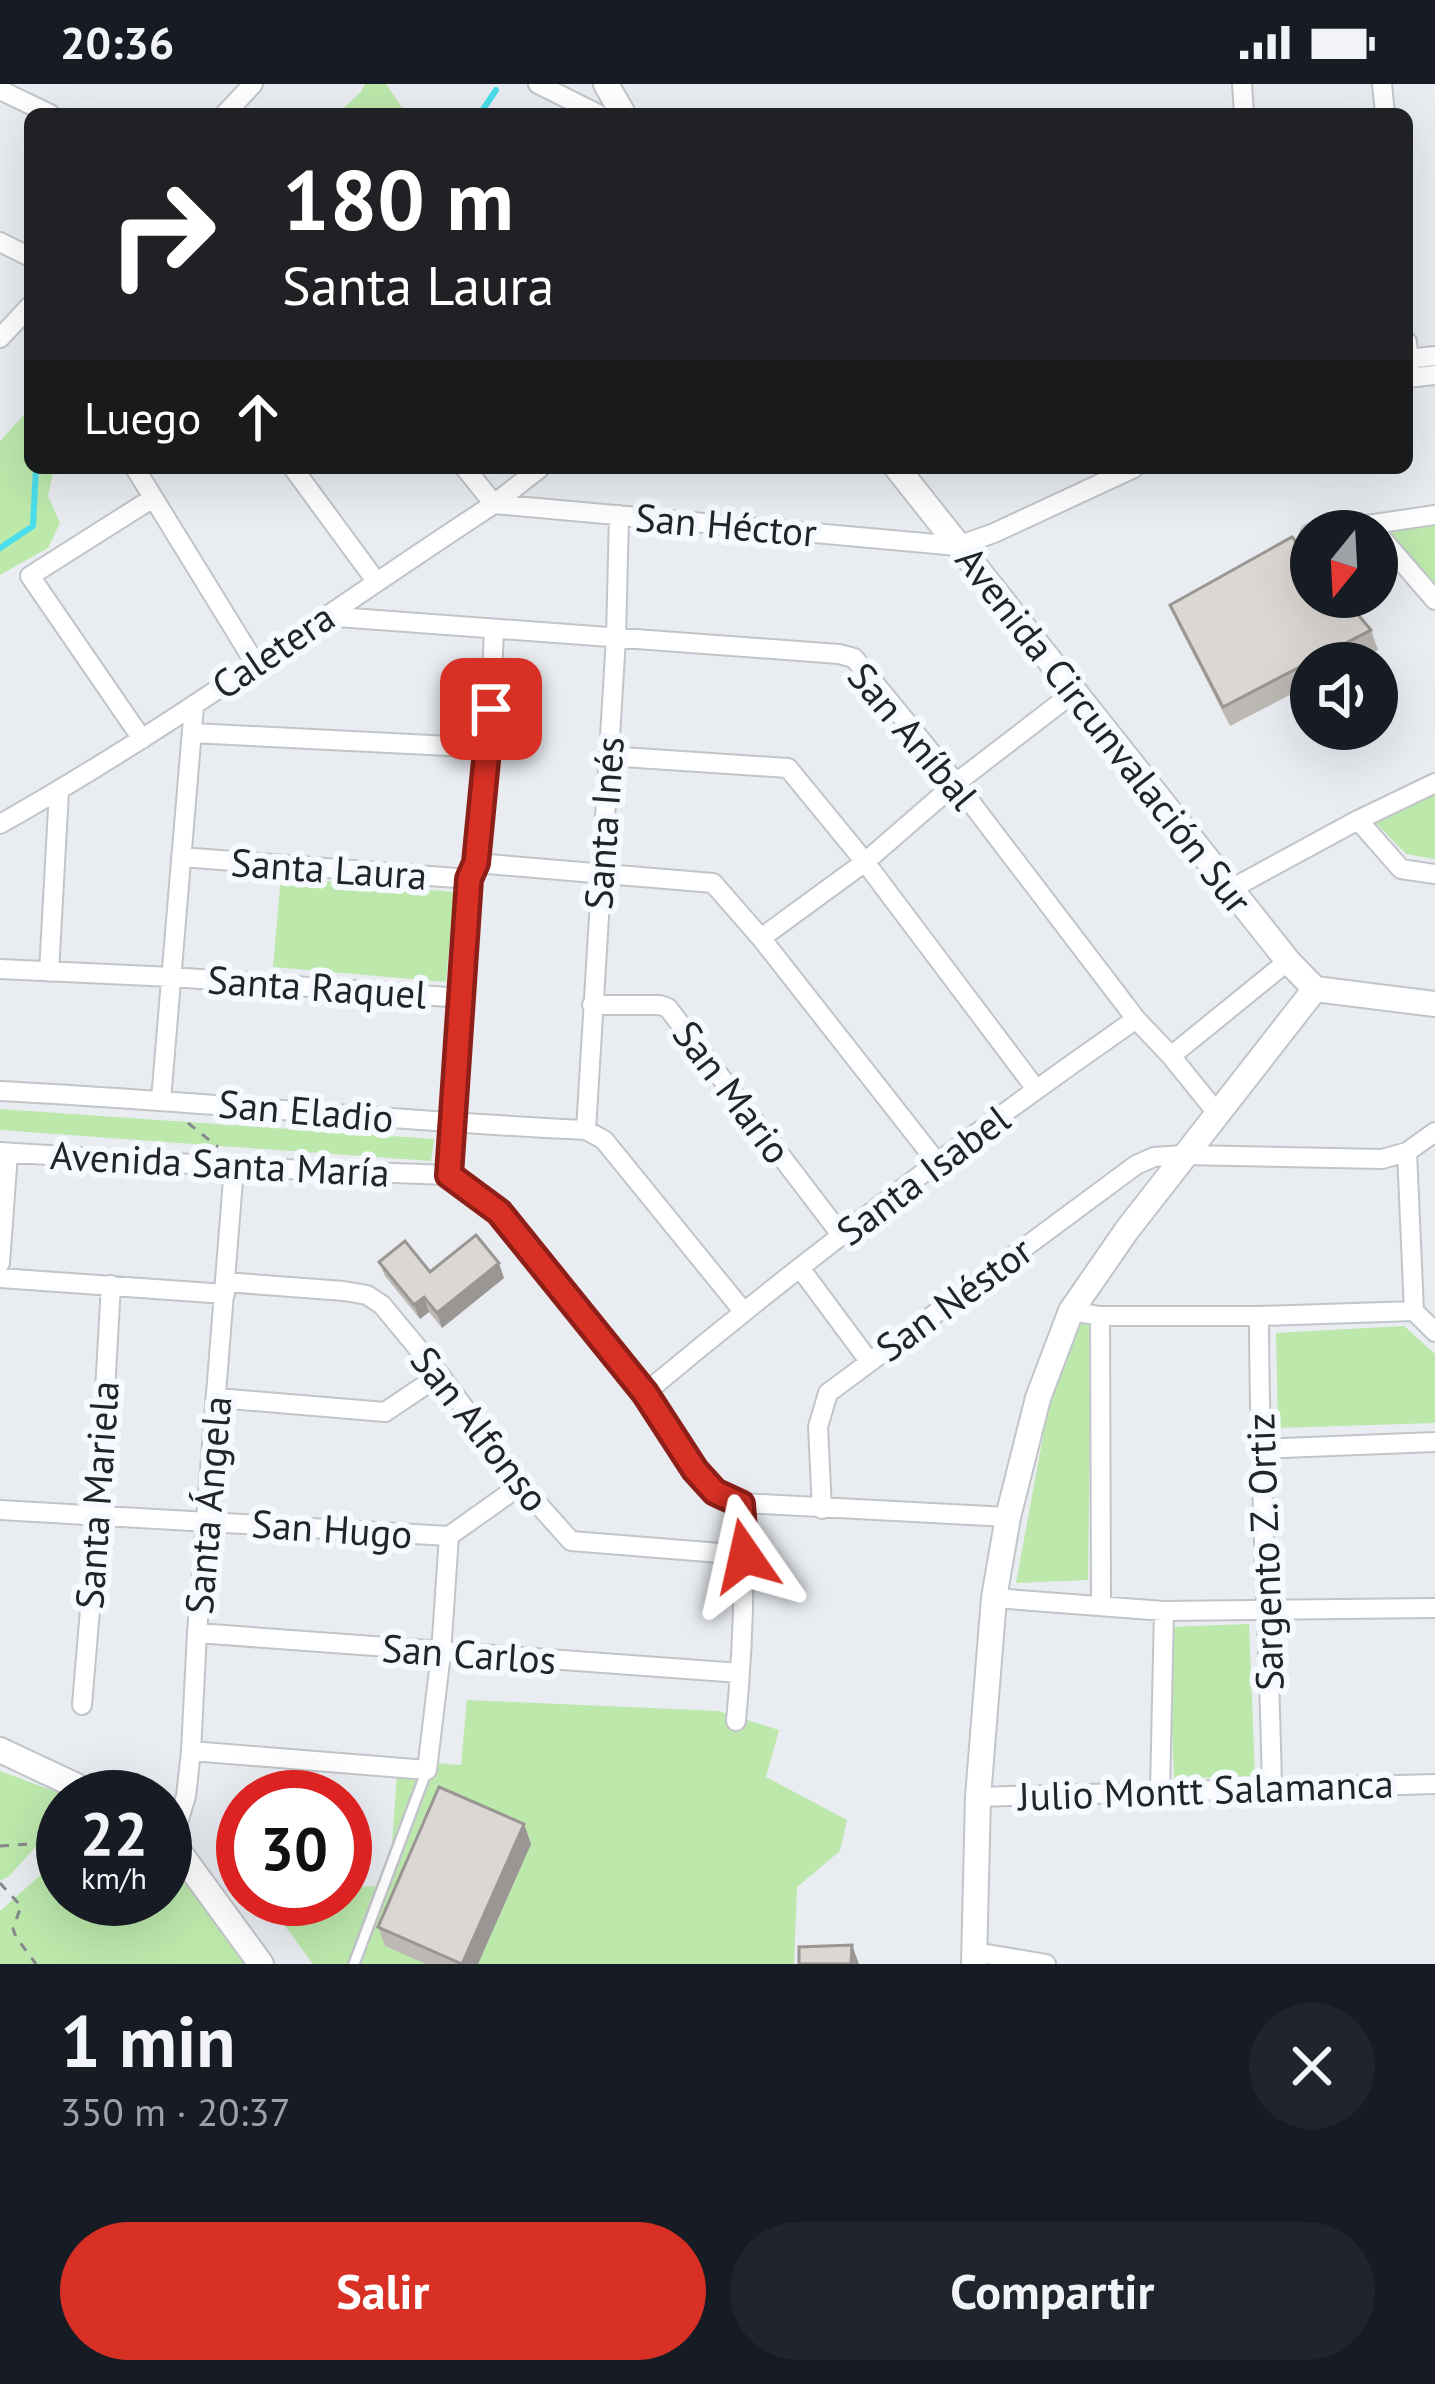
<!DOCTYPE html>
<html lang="es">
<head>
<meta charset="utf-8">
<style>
  :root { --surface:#171b24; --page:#20242c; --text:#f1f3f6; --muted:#9ea1a6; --accent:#d93025 }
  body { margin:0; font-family:"PT Sans",sans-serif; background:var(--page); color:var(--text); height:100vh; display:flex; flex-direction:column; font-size:45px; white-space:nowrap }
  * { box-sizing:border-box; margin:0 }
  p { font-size:39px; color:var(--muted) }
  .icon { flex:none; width:66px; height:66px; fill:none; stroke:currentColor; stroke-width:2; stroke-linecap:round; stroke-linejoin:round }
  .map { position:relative; height:1880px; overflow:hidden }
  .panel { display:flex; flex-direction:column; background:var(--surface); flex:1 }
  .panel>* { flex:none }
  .hud { position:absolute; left:24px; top:24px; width:1389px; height:366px; border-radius:18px; box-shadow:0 12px 48px #0002; background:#202124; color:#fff; overflow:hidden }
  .needle { width:78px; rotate:198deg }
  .controls { position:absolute; left:1290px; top:426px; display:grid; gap:24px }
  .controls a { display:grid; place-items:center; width:108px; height:108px; border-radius:50%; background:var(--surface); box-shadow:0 12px 48px #0002; font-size:60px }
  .speed { position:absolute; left:36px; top:1686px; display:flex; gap:24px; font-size:60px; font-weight:700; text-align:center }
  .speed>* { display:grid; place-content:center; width:156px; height:156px; border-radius:50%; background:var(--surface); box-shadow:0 12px 48px #0002; line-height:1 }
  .speed small { font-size:30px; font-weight:400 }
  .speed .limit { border:18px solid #d22; background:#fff; color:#111 }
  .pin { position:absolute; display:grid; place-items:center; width:102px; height:102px; color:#fff; margin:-51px; border-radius:24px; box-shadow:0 6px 18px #0006 }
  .me { position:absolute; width:132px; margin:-66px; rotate:349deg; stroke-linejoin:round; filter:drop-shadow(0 0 9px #0008) }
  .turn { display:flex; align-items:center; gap:42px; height:252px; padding:0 60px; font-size:54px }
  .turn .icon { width:156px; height:156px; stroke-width:2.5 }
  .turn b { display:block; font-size:84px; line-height:102px }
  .then { display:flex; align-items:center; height:114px; padding:0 60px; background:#0003; gap:24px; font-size:45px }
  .round { display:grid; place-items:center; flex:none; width:126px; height:126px; border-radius:63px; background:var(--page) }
  .headline { display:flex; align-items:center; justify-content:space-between; height:204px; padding:0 60px }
  h1 { font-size:72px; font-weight:700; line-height:90px }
  .cta { display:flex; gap:24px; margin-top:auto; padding:24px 60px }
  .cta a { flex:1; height:138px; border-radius:72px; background:var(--accent); color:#fff; font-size:48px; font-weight:700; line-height:138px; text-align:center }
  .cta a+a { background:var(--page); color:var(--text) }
  .status { display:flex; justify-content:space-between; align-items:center; height:84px; padding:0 60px; background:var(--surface); direction:ltr }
  .status svg { height:33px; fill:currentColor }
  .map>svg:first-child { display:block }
  .green { fill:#bce8ac }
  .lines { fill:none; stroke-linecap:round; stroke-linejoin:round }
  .stream { stroke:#4adeeb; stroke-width:6 }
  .lane-casing { stroke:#c1c5ca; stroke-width:14 }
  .street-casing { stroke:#c1c5ca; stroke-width:22 }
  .secondary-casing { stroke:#c1c5ca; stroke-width:28 }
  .path { stroke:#86888b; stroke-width:3; stroke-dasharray:9 9; stroke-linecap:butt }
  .lane { stroke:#fff; stroke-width:9 }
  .street { stroke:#fff; stroke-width:18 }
  .secondary { stroke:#fff; stroke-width:24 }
  .wall { fill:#bcb9b5 }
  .shaded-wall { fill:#999693 }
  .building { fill:#dbd7d2; stroke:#999693; stroke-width:3 }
  .route-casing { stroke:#8d1f18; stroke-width:30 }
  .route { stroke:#d93025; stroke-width:21 }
  .labels { text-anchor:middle; stroke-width:12; stroke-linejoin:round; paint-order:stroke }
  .street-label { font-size:39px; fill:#232426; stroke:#f6f9ff }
</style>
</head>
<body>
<div class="status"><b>20:36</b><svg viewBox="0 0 49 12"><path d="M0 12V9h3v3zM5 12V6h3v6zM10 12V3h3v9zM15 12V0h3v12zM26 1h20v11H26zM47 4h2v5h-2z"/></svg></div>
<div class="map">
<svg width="1435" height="1880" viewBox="0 0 1435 1880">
  <rect width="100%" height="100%" fill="#e9ecf1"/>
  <path class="green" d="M365,0H386L403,25L402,30H337L360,9Z
    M30,324V384H54L48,412L60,439L48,464L0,491V357Z
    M1435,438V505L1384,444Z
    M1435,707V775L1406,770L1374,737Z
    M281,793L454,808L446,898L273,883Z
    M0,1025L434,1055L431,1077L0,1046Z
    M1091,1234L1088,1496L1016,1499L1049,1320L1076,1236Z
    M1404,1242L1435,1270V1339L1278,1344L1276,1249Z
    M1249,1540L1255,1692L1174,1695L1168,1543Z
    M467,1616L718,1627L779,1646L766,1693L847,1736L840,1767L797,1803L794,1880H313L265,1815H345V1803L389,1802L398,1676L461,1681Z
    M0,1687L70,1713H63V1733L9,1792L0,1797Z
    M63,1771V1815H165V1778L183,1792L248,1880H0V1827Z"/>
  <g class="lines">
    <path class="stream" d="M480,30L496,6
      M0,464L33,442L36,384"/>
    <g class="lane-casing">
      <path id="lane" d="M354,1880L427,1686"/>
    </g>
    <g class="street-casing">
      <path id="street" d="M538,0L598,30
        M1242,0L1244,30
        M1382,0L1385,30
        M0,6L50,30
        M225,30L253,0
        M0,158L30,173
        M0,254L30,222
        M1407,258L1410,294
        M1407,275L1435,272
        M1407,294L1435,291
        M135,384L255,579
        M293,384L376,497
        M465,384L494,420L958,462L994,449L1134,384
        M1326,447L1435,431
        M1377,449L1435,516
        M1310,450H1311
        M324,532L839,570L854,574L956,699L1136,935L1171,972L1217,1029
        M192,649L489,664
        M142,655L30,492L153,414
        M608,672L788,684L865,778L1036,1005
        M1358,736L1401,785L1435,790
        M0,740C171,644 330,527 494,420L540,384
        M181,773L469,795
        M476,779L713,799L761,854L936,1077
        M1231,805L1358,736L1435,699
        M761,854L865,778L956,699L1073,609
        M0,885L172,893L462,914
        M49,888L59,707
        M592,921H660L668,924L842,1152
        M1171,972L1288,877
        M0,1007C196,1017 390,1037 586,1046L604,1056L743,1227
        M161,1016L194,622
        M586,1046L616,554L619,431
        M0,1068L255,1084L449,1091L499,1128L542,1179L645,1309L695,1386L715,1408L741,1419L1008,1433
        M1407,1068L1414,1227
        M449,1091L469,795L476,779L489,664L494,546
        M0,1179L8,1069
        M800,1184L869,1277
        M0,1194L225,1210
        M225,1198L344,1207L367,1211L382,1221L440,1291L521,1401L571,1457L745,1471
        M1071,1227L1100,1232H1259L1414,1227
        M1414,1227L1435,1248
        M1100,1232L1101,1521
        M1259,1232C1259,1390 1269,1547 1272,1705
        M645,1309C803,1177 967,1053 1136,935
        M217,1314L385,1328L440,1291
        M1259,1365L1435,1358
        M822,1425L818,1343L828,1309L1136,1081L1154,1073L1184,1071L1382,1075L1407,1068L1435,1048
        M0,1426L449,1452
        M449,1452L521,1401
        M994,1514L1164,1527L1435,1524
        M197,1549L740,1589
        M82,1621L98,1430L111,1201
        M736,1637C743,1564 746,1492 741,1419
        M191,1667L427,1686L441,1569L449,1452
        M1160,1707L1164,1527
        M978,1713L1435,1700
        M172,1758L186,1712L191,1667L197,1549L234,1083
        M975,1868L1046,1880"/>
    </g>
    <g class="secondary-casing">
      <path id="secondary" d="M606,0L623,30
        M897,384L1288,877L1315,905
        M1315,905L1435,920
        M0,1666L100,1713
        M165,1753L172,1758L261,1880
        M974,1880L978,1713L994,1514L1008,1433L1038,1314L1071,1227L1127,1146L1315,905"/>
    </g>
    <path class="path" d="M188,1039L218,1063
      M0,1762L63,1758
      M0,1799L21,1822L13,1845L16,1853L36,1880"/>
    <use href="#lane" class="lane"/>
    <use href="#street" class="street"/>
    <use href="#secondary" class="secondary"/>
  </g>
  <path class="wall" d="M1170,521L1371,546L1378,566L1352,579H1311V600L1230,642L1178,540Z
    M379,1178L430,1188L504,1194L442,1244L429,1228L420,1235L385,1192Z
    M524,1740L531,1760L478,1880H426L385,1862L378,1843Z"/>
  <path class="shaded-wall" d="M499,1179L504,1194L442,1244L437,1229Z
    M424,1213L429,1228L420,1235L414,1221Z
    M524,1740L531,1760L478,1880H462Z
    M852,1861L859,1880H851Z"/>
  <path class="building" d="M1292,453L1311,475V513H1343L1371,546L1223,623L1170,521Z
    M476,1151L499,1179L437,1229L424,1213L414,1221L379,1178L405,1157L430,1188Z
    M439,1703L524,1740L462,1880L378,1843Z
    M852,1861L851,1880H799V1863Z"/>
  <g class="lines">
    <g class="route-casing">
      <path id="route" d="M491,625L476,779L469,795L449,1091L499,1128L645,1309L695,1386L715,1408L741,1420L745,1472"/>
    </g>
    <use href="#route" class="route"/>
  </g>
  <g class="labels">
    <g class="street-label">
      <text transform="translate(726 441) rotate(5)" y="14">San Héctor</text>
      <text transform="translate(273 567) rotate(-34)" y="14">Caletera</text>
      <text transform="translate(1104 646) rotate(52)" y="14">Avenida Circunvalación Sur</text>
      <text transform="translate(913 652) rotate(50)" y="14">San Aníbal</text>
      <text transform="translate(604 739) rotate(-86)" y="14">Santa Inés</text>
      <text transform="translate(329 785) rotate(4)" y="14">Santa Laura</text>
      <text transform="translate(317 903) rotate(4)" y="14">Santa Raquel</text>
      <text transform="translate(732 1008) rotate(53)" y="14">San Mario</text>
      <text transform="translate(306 1027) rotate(5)" y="14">San Eladio</text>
      <text transform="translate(220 1080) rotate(3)" y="14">Avenida Santa María</text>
      <text transform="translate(923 1091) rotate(-37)" y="14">Santa Isabel</text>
      <text transform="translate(954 1215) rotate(-36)" y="14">San Néstor</text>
      <text transform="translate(480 1345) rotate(52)" y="14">San Alfonso</text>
      <text transform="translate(97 1411) rotate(-86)" y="14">Santa Mariela</text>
      <text transform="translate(208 1421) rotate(-85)" y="14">Santa Ángela</text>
      <text transform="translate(332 1445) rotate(4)" y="14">San Hugo</text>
      <text transform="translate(1265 1468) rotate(-92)" y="14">Sargento Z. Ortiz</text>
      <text transform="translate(469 1570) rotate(4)" y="14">San Carlos</text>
      <text transform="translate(1206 1706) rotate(-2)" y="14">Julio Montt Salamanca</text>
    </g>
  </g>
</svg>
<div class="controls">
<a><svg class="needle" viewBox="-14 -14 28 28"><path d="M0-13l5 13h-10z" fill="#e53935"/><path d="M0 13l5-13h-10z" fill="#9ea1a6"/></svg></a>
<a><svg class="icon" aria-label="sound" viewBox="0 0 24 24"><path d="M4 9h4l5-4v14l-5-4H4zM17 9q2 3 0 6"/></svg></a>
</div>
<div class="speed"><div>22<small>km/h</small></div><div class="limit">30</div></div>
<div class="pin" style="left:491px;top:625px;background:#d93025"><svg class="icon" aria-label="arrive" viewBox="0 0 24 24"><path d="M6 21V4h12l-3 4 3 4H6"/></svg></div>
<svg class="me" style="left:745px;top:1472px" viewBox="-20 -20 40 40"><path d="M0-17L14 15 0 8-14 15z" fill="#d93025" stroke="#fff" stroke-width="4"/></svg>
<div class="hud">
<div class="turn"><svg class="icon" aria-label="right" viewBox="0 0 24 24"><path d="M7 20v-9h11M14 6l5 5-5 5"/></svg><div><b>180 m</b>Santa Laura</div></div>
<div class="then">Luego<svg class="icon" aria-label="ahead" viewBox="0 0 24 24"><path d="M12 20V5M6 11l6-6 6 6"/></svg></div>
</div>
</div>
<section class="panel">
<div class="headline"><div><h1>1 min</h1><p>350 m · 20:37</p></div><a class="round"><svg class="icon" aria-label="close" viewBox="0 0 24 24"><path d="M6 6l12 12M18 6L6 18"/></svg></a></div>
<div class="cta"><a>Salir</a><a>Compartir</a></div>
</section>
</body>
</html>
